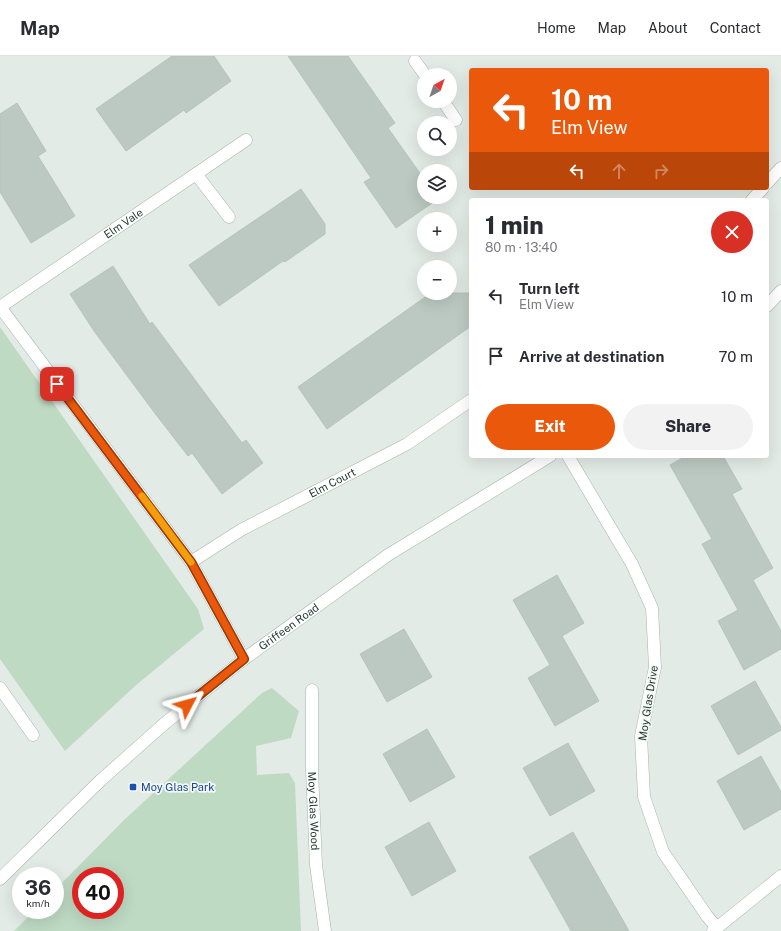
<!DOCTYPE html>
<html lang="en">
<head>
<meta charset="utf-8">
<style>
  :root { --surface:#fff; --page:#f2f2f3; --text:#2b2b33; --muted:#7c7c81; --line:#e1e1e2; --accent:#ea580c }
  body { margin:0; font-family:"Public Sans",sans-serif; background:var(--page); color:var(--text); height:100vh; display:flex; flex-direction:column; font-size:15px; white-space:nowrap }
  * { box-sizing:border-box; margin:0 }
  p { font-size:13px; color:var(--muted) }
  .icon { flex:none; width:22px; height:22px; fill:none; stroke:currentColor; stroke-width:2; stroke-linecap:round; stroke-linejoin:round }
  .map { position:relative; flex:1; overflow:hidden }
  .side { position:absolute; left:469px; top:142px; width:300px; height:260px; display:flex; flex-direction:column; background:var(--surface); border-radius:4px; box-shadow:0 4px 16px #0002 }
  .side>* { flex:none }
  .hud { position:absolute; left:469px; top:12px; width:300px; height:122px; border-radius:4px; box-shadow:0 4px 16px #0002; background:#ea580c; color:#fff; overflow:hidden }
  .needle { width:26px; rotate:40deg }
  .buttons { position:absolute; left:417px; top:12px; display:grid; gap:8px }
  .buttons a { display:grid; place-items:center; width:40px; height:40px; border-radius:50%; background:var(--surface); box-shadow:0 4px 16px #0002; font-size:20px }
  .speed { position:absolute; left:12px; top:811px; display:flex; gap:8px; font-size:20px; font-weight:700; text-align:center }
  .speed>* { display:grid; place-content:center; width:52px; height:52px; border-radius:50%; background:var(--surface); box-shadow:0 4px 16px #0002; line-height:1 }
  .speed small { font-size:10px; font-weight:400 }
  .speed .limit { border:6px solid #d22; background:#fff; color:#111 }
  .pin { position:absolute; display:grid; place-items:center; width:34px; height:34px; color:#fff; margin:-17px; border-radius:8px; box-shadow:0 2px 6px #0006 }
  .me { position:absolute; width:44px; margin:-22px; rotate:51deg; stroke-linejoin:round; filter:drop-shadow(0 0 3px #0008) }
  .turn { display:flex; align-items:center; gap:14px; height:84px; padding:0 16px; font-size:18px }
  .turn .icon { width:52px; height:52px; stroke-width:2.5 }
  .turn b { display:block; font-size:28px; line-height:34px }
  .lanes { display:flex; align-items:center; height:38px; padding:0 16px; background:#0003; justify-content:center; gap:20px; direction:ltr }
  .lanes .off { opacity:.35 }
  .round { display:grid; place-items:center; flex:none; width:42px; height:42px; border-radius:21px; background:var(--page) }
  .overview { display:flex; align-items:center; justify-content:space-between; height:68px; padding:0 16px }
  h1 { font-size:24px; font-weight:800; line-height:30px }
  .action { display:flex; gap:8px; margin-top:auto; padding:8px 16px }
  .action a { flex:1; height:46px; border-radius:24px; background:var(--accent); color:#fff; font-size:16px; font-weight:800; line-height:46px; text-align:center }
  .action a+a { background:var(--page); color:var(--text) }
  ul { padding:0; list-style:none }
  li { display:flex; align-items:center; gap:12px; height:60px; padding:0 16px }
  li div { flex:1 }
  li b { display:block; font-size:15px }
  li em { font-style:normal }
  header { display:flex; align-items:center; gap:24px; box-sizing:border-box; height:56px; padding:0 20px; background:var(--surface); border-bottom:1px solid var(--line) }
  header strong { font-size:19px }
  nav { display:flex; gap:22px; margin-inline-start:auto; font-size:14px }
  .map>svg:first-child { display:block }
  .green { fill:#bedac3; fill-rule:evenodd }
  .building { fill:#bbc9c2; stroke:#b6c4bd }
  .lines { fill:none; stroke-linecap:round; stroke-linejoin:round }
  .street-casing { stroke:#a6b3ad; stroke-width:13 }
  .secondary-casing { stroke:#a2b6ad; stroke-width:13 }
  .street { stroke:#fff; stroke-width:12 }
  .secondary { stroke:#fff; stroke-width:12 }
  .route-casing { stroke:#983908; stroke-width:10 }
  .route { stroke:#ea580c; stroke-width:7 }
  .slow { stroke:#f59e0b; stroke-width:7 }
  .transit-dot { fill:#1a4fb4; stroke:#f3f8f5; stroke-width:1.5 }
  .labels { text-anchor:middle; stroke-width:3.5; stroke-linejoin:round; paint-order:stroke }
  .street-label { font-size:11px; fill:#243b33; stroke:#f3f8f5 }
  .transit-label { font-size:11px; fill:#164399; stroke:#f3f8f5; text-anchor:start }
</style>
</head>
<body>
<header>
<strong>Map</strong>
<nav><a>Home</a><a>Map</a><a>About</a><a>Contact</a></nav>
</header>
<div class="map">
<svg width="781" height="875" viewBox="0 0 781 875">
  <rect width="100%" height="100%" fill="#e3ebe7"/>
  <path class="green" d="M0,271L198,553L204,573L135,630L65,695L0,603Z
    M272,632L299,655L291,682L256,690L257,719L289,717L295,727L301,875H14L35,854H55V834L124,764L262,637ZM81,820H115V854H81Z"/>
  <path class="building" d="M172,0H214L231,25L186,57L184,54L126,95L96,53Z
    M288,0H348L395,67L388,72L424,123V141H436L438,143L396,172L364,126L371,122Z
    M17,47L46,95L38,100L75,160L31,187L0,136V58Z
    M301,133L325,168V178L285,206L283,205L219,250L189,209Z
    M113,210L150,268L152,266L242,387L246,384L263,407L222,438L192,397L188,400L154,356L94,275L70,238Z
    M431,237H471V270L327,373L298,331Z
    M686,400H723L742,433L732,438L773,512L753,524L781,575V593L744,614L718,565L738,554L702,488L712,483L670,409Z
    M557,519L584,567L562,580L599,645L555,670L528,622L550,609L513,544Z
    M404,573L432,621L387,646L360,598Z
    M755,625L781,671V674L738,699L711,650Z
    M427,673L455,721L410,746L383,698Z
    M568,687L595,735L550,760L523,712Z
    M761,700L781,736V753L744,774L717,725Z
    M429,766L456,815L412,840L385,791Z
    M573,776L604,831L629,875H571L543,825L529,801Z"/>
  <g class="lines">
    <g class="street-casing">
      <g id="street">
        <path d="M415,5L425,19"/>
        <path d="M443,45L456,64"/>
        <path d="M196,118L229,161"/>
        <path d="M767,127L781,112"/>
        <path d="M752,144L763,132"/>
        <path d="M0,251L191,506L244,603"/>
        <path id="s1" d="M0,251L246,84"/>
        <path d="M568,400L632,508L652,552L655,611L641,680L644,741L663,796L707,860L717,872"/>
        <path id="s2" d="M191,506L241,474L407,388L471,344"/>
        <path d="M0,632L33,679"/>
        <path id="s3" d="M312,634V714L316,809L325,875"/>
        <path d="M713,875L781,820"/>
      </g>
    </g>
    <g class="secondary-casing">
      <g id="secondary">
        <path d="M767,250L781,235"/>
        <path id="s4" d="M0,823L101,724L164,668L244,603L388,499L550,400"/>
      </g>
    </g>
    <use href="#street" class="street"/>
    <use href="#secondary" class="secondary"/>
  </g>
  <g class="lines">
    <g class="route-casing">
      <path id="route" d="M57,328L191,506L244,603L187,649"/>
    </g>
    <use href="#route" class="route"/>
    <path class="slow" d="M142,440L191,506"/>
  </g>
  <rect class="transit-dot" x="129" y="727" width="8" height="8" rx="2"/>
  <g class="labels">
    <g class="street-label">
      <text dy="4" stroke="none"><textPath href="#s1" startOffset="149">Elm Vale</textPath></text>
      <text dy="4" stroke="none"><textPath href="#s2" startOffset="162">Elm Court</textPath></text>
      <text dy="4" stroke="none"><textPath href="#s4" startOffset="384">Griffeen Road</textPath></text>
      <text transform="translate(648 647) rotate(-81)" y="4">Moy Glas Drive</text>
      <text dy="4" stroke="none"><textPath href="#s3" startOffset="121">Moy Glas Wood</textPath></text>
    </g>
    <g class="transit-label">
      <text x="141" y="735">Moy Glas Park</text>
    </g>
  </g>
</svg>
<div class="buttons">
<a><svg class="needle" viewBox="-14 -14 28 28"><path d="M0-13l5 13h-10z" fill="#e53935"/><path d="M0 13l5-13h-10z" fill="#7c7c81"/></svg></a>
<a><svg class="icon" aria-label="search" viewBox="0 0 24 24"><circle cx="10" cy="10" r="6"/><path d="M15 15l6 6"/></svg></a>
<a><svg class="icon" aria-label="layers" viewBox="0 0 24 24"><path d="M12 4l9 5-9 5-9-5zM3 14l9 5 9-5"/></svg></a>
<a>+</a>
<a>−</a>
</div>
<div class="speed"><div>36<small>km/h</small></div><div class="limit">40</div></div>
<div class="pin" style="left:57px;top:328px;background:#d93025"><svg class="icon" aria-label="arrive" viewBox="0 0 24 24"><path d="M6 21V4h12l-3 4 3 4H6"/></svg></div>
<svg class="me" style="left:187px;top:649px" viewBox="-20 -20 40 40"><path d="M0-17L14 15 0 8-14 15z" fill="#ea580c" stroke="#fff" stroke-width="4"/></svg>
<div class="hud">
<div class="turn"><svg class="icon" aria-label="left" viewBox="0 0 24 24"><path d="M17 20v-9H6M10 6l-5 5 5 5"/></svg><div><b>10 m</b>Elm View</div></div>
<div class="lanes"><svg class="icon" aria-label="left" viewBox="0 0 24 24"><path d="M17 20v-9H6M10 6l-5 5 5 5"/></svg><svg class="icon off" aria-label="ahead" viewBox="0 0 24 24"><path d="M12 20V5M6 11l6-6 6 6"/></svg><svg class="icon off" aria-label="right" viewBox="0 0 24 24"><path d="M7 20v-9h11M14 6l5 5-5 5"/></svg></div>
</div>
<section class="side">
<div class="overview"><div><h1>1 min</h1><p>80 m · 13:40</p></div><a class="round" style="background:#d93025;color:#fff"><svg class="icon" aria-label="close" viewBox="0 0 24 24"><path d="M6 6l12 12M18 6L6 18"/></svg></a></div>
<ul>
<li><svg class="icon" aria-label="left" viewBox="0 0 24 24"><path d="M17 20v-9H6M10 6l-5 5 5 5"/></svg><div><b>Turn left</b><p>Elm View</p></div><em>10 m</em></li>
<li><svg class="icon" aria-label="arrive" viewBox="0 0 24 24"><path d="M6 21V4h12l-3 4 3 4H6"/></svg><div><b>Arrive at destination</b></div><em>70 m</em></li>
</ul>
<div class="action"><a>Exit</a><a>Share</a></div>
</section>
</div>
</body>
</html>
